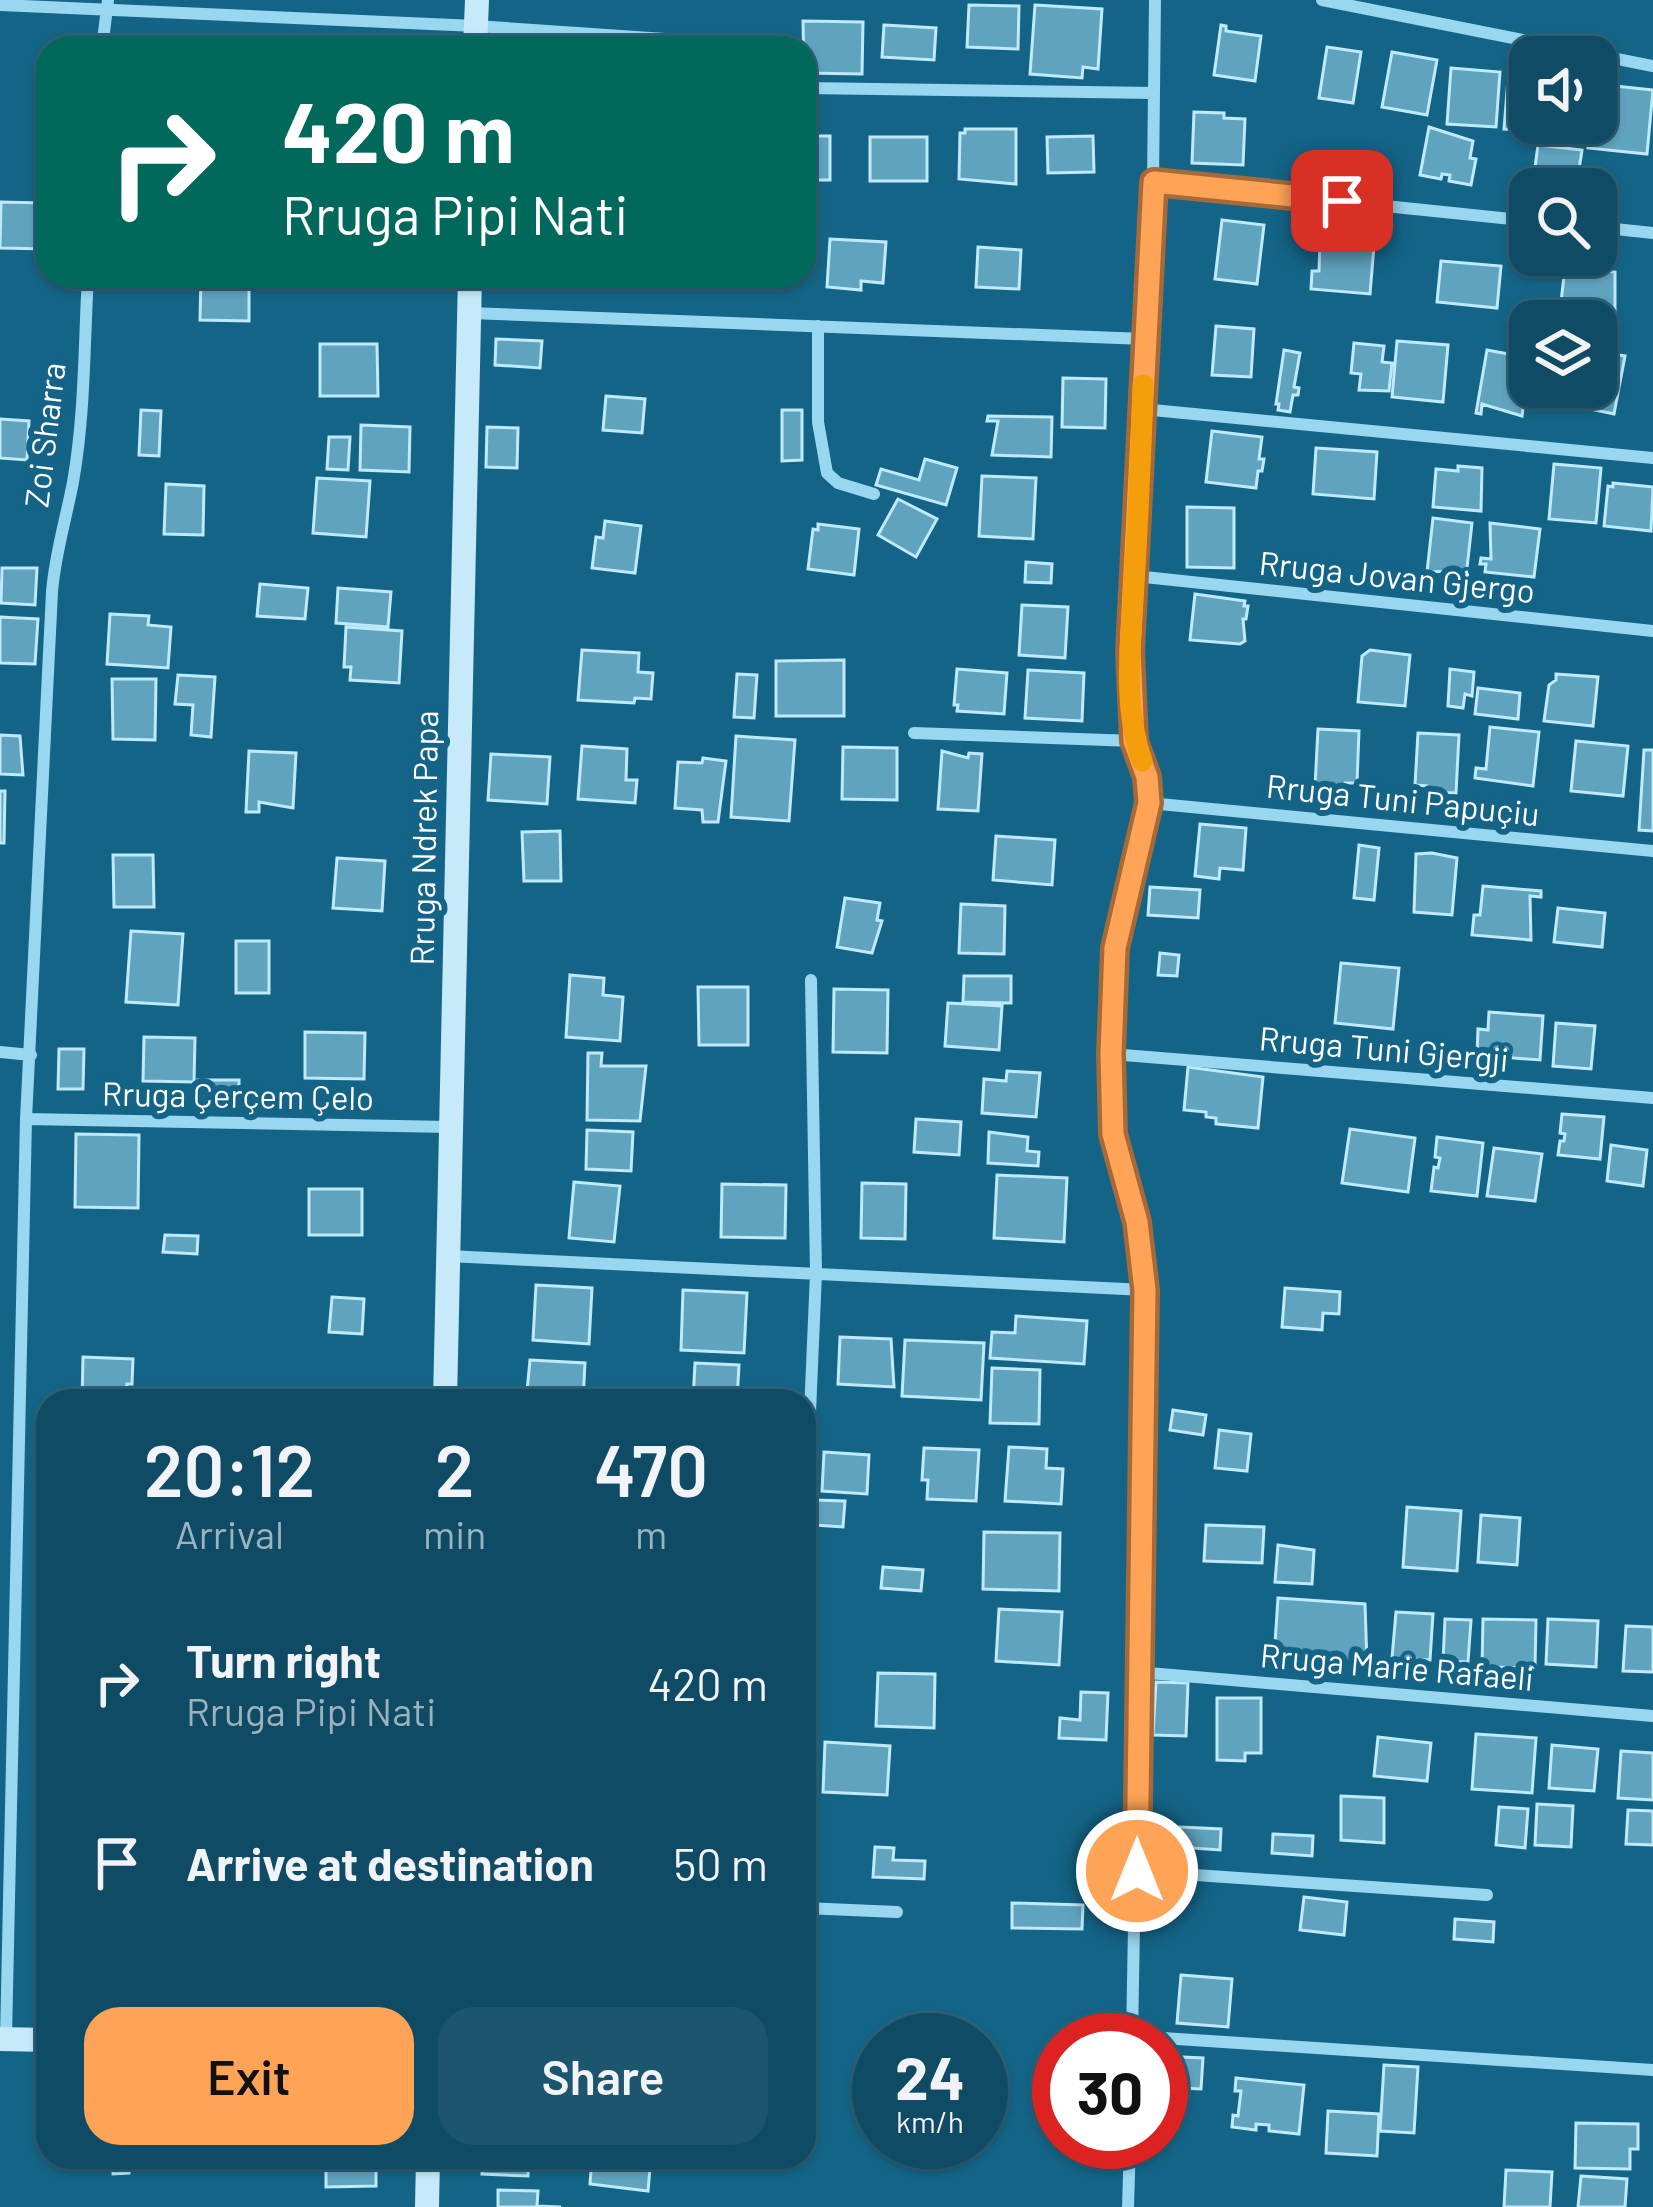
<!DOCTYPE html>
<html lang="en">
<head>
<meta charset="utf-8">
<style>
  :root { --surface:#0f4b65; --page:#1d556e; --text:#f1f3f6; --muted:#9bb3bf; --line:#2f6379; --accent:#ffa357 }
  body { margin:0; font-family:Barlow,sans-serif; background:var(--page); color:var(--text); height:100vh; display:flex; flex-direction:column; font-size:45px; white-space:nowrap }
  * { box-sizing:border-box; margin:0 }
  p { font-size:39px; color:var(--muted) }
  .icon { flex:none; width:66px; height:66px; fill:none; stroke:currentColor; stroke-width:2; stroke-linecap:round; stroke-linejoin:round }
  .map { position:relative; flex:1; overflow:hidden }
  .sheet { position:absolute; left:36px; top:1389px; width:780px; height:780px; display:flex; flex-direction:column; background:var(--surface); border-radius:36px; box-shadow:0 3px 9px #0004,0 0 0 3px var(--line) }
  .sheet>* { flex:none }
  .hud { position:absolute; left:36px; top:36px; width:780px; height:252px; border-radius:36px; box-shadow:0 3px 9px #0004,0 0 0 3px var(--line); background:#00695c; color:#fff; overflow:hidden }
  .tools { position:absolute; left:1509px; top:36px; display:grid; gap:24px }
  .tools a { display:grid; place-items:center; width:108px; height:108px; border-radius:24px; background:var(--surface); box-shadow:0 3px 9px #0004,0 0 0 3px var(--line); font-size:60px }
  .speed { position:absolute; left:852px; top:2013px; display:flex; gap:24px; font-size:60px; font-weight:700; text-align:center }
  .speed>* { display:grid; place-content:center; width:156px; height:156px; border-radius:50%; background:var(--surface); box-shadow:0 3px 9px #0004,0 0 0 3px var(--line); line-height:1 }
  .speed small { font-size:30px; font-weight:400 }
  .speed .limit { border:18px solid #d22; background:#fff; color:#111 }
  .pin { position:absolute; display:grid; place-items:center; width:102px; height:102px; color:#fff; margin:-51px; border-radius:24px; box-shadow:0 6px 18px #0006 }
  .me { position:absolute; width:132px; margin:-66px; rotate:0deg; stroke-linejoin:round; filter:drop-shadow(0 0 9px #0008) }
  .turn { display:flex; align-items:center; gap:42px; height:252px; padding:0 48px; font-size:54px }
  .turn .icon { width:156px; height:156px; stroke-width:2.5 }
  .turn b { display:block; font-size:84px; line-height:102px }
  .eta { display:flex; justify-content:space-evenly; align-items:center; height:204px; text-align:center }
  .eta b { font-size:72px; font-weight:600; line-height:84px }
  .button { display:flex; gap:24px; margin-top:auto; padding:24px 48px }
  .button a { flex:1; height:138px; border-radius:36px; background:var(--accent); color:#111; font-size:48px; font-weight:600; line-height:138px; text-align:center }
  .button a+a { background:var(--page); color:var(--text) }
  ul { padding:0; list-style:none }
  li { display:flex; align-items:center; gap:36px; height:180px; padding:0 48px }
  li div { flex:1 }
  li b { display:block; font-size:45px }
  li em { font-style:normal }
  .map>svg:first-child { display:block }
  .building { fill:#60a3bf; stroke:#bfeafb; stroke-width:3 }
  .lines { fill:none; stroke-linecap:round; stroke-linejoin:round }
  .street { stroke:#99d6ef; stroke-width:12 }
  .secondary { stroke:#c6eafa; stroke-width:24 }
  .route-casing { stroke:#a66a39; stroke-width:30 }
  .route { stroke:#ffa357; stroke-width:21 }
  .slow { stroke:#f59e0b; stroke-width:21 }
  .labels { text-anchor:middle; stroke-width:12; stroke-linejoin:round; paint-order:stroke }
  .street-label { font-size:33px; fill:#fff; stroke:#146487 }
</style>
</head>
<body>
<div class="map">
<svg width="1653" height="2207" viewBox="0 0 1653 2207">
  <rect width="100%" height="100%" fill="#146487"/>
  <path class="building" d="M969,5L1019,6L1018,49L967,47Z
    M1035,5L1102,9L1098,69L1083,67L1082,78L1030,74Z
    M803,21L863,22L862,74L804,73Z
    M884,25L936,28L934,60L882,57Z
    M1221,25L1226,26V31L1261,36L1255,81L1214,75Z
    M1327,47L1361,52L1353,103L1319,98Z
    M1392,52L1437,60L1427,115L1382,107Z
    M1509,66L1530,68V123H1541L1540,131L1504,129Z
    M1451,68L1500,72L1496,127L1447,124Z
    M1596,84L1653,90L1647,154L1588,148L1591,123H1596Z
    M1194,112L1224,113V118L1245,119L1243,165L1192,163Z
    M1429,127L1473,141L1470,158L1476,159L1471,185L1449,181L1450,175L1442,174L1441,179L1420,175Z
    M965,129H1016V184L959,179L960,133H965Z
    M804,136H830V180H804Z
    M1093,136L1094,172L1048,173L1047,137Z
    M870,137H927V181H870Z
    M1538,145L1582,150L1576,189H1532Z
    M43,195L48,196V249L0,248L1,202L43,203Z
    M1222,220L1264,225L1257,284L1215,279Z
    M830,239L886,242L883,283L861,281V290L827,287Z
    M1320,241L1374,246L1370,294L1311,289L1312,271H1319Z
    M978,247L1021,250L1019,289L976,287Z
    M1441,261L1501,266L1497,308L1437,302Z
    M1565,267L1615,272V317L1560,311Z
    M201,276H249V321L200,320Z
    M556,276H592V280H556Z
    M1216,326L1254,329L1251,377L1212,375Z
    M496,339L542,341L540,368L495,365Z
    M1397,341L1448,345L1443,402L1392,397Z
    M1354,343L1384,346L1382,362L1392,363L1389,391L1359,390L1361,374L1351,373Z
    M320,344H377L378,396H320Z
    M1284,350L1300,353L1294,387L1299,388L1298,395H1293L1290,412L1278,410L1279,404H1276Z
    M1487,350L1530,358L1522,416L1482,404L1481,414L1476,413Z
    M1596,351L1625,356L1614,414L1576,406L1579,387H1596Z
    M1063,378L1106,379L1105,428L1062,427Z
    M606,396L645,399L642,433L603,430Z
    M141,410L161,411L159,456L139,455Z
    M782,410H802V460L782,461Z
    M988,416L1052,417L1051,457L992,455L998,421H987Z
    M0,419L29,421L27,460L0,458Z
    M361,425L410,427L409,472L360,470Z
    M487,427L518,428L517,468L486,467Z
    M1212,431L1262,437L1259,459H1264L1262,471H1258L1256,488L1206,482Z
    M329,437H350L348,470L327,469Z
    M1316,448L1377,452L1374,499L1313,494Z
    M925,459L957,468L946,505L876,485L881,469L919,480Z
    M1554,464L1601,468L1596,523L1549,519Z
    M1458,466L1482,468L1481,511L1433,507L1436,469L1458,471Z
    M982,476L1036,478L1033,539L979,536Z
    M317,478L370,481L366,537L313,533Z
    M1613,483L1653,487L1651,531L1604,526L1608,486L1613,487Z
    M166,484L204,486L203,535L164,534Z
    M898,499L937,519L916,557L878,535Z
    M1187,507L1234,508V568L1187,567Z
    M1433,518L1472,523L1466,577L1455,575L1456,571L1427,572Z
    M605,521L641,526L635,573L592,568L596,537L603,538Z
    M1490,523L1540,529L1534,577L1485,572L1486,564H1480L1481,558L1491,559Z
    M818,524L859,529L854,575L808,569L813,529L818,530Z
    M1026,562L1052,564L1051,583L1025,582Z
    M2,568H37L35,605L1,603Z
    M260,584L308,588L305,619L257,616Z
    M338,588L391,592L388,627L336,623Z
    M1195,594L1245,601L1244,606H1248L1246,619H1243L1245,641L1240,644L1190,640Z
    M1022,605L1068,607L1065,658L1019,655Z
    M110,614L149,616L148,625L171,627L168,668L107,664Z
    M0,617L38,619L35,664L0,663Z
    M346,627L402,631L399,683L350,680L351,667H344Z
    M582,650L639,653L638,672L653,673L651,699L635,698L634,703L578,700Z
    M1370,650L1410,655L1405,706L1358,702L1362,656Z
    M844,660V716H776V661Z
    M957,669L1007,673L1004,714L957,711L958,705H954Z
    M1450,669L1474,672L1472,696L1465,694L1463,708L1448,706Z
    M1028,670L1084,673L1082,721L1025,718Z
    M737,674L757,675L754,718L734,717Z
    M1556,674L1598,677L1593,726L1544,721L1549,685L1556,680Z
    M178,675L215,677L211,737L191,735L193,705L175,704Z
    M112,679H156L155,740L113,739Z
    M1478,688L1520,693L1518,719L1475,714Z
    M1490,727L1539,732L1533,786L1475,778L1476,768L1486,769Z
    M1318,729L1359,731L1357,783H1345L1344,787L1315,786Z
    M1418,733L1459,735L1456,793L1427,792V786L1415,785Z
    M0,735L20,736L23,775L0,774Z
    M736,736L795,740L789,821L731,817Z
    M1576,741L1628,746L1623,796L1571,791Z
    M582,746L627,749L626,780H637L635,803L578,799Z
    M843,747L897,748V800L842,799Z
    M1644,750H1653V831L1639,830Z
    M249,751L296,753L293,808L259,802V812H246Z
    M942,751L968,758L969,753L982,754L978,811L938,809Z
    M491,754L550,757L547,804L488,800Z
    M703,758L726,761L718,822H703L702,810L675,808L678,762L702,763Z
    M0,791H5L4,843H0Z
    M1200,824L1246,828L1243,870L1220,868L1219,879L1195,876Z
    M560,831L561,881H524L522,832Z
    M996,836L1055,840L1052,885L993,880Z
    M1359,845L1379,848L1374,900L1354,898Z
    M1432,853L1457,858L1452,915L1414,912L1416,854Z
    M113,855H153L154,907H114Z
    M337,858L385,861L382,911L333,908Z
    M1483,886L1541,891V897L1530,896L1531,940L1472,935L1474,915H1480Z
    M1150,887L1200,890L1198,918L1148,915Z
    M845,898L880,903L877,920L882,921L872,953L837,947Z
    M961,904L1005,906L1004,954L959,953Z
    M1558,908L1605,913L1602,947L1554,942Z
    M131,931L183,934L178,1005L126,1002Z
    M236,941H269V993H236Z
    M1160,953L1179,955L1177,976L1158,975Z
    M1341,963L1399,968L1393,1029L1335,1023Z
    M570,975L604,978L603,995L623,997L620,1041L566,1037Z
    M964,976H1011V1003L963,1002Z
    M698,987H748V1045H699Z
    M834,989L888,990L887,1053L833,1052Z
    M948,1003L1002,1006L999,1050L945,1046Z
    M1489,1012L1543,1016L1540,1060L1477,1055L1478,1029L1488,1030Z
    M1556,1023L1595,1026L1591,1069L1553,1066Z
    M305,1032L365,1033L364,1079L305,1078Z
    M144,1037L195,1038L194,1082L143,1081Z
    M59,1049H84L83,1089H58Z
    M588,1053H602L601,1066H646L640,1121L587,1120Z
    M1188,1067L1263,1077L1258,1128L1216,1124V1118L1206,1117V1112L1184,1110Z
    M1007,1071L1040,1073L1036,1117L982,1113L984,1079L1006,1081Z
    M198,1080H239V1101H198Z
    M1562,1114L1604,1117L1600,1159L1558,1155L1560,1141H1564L1565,1134L1560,1133Z
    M916,1119L961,1122L959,1155L914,1152Z
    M1350,1129L1415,1138L1408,1192L1342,1183Z
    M587,1130L633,1132L631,1171L586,1169Z
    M989,1132L1028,1137L1027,1151L1039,1152L1038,1166L988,1163Z
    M76,1134L139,1135L138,1208L75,1207Z
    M1437,1137L1483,1143L1477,1196L1431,1191L1434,1167L1438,1168L1440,1158L1435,1157Z
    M1611,1145L1647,1150L1643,1186L1607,1181Z
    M1494,1148L1542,1154L1535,1201L1487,1196Z
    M997,1175L1067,1178L1064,1242L994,1238Z
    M574,1182L620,1186L614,1242L569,1238Z
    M862,1183L906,1184L905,1239L861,1238Z
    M722,1184L786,1185L785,1238L721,1237Z
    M309,1189H362V1235H309Z
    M165,1235L198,1236L197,1254L163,1252Z
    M536,1285L592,1288L589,1344L533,1340Z
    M1285,1288L1340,1292L1339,1314L1323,1313L1322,1330L1282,1327Z
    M683,1290L747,1293L744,1353L681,1350Z
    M332,1297L364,1299L362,1334L329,1332Z
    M1016,1316L1087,1321L1084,1364L990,1358L992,1332L1015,1333Z
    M840,1337L891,1339L894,1387L838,1384Z
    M905,1340L984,1343L981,1400L902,1396Z
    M83,1357L133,1359L132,1384H127L126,1395L132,1396V1401H82Z
    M530,1360L585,1363L583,1401H526Z
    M695,1363L739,1365L737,1401H693Z
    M992,1368L1040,1370L1039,1424L990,1423Z
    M1173,1410L1206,1415L1203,1435L1170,1430Z
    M1219,1430L1251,1434L1247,1471L1215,1468Z
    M1009,1447L1047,1449L1046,1468L1063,1469L1061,1504L1005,1501Z
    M924,1448L979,1450L976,1501L927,1499L928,1480H922Z
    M824,1452L869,1455L867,1494L822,1491Z
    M815,1500L845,1501L843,1527L814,1525Z
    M1407,1507L1461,1511L1457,1571L1403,1567Z
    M1481,1515L1520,1518L1517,1565L1478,1562Z
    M1206,1525L1264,1527L1262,1563L1204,1561Z
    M984,1532L1060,1533L1059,1591L983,1589Z
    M1278,1545L1314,1550L1312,1584L1275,1582Z
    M883,1567L923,1570L921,1591L881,1588Z
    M1278,1598L1365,1604L1367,1664L1274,1658Z
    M999,1609L1062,1612L1059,1665L996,1661Z
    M1396,1612L1433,1614L1430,1660L1392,1658Z
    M1445,1619L1471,1620L1468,1662L1443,1661Z
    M1483,1619L1536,1620L1535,1668L1482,1667Z
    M1548,1619L1598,1621L1596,1667L1546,1664Z
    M1626,1626L1653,1627V1672L1623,1671Z
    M878,1673L935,1674L934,1728L876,1726Z
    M1156,1682L1188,1683L1186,1736L1153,1735Z
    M1081,1692L1108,1693L1106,1740L1059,1738L1060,1718L1080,1720Z
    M1217,1698H1261V1753H1245V1761L1217,1760Z
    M1476,1734L1536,1738L1532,1793L1472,1789Z
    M1378,1737L1431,1743L1427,1781L1374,1776Z
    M825,1742L890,1746L887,1795L823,1792Z
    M1552,1745L1598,1749L1594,1791L1549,1788Z
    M1621,1751L1653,1753V1800L1618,1798Z
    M1341,1796L1384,1798V1843L1341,1840Z
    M1537,1804L1573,1806L1571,1847L1535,1845Z
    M1499,1807L1528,1809L1525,1848L1496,1845Z
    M1628,1810L1653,1811V1845L1626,1844Z
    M1180,1827L1221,1829L1220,1850L1179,1847Z
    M1273,1834L1313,1836L1312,1856L1272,1853Z
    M875,1847L894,1848L893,1860L925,1861L924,1879L873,1877Z
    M1304,1897L1347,1902L1344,1935L1300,1930Z
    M1012,1903L1083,1905L1082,1929L1012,1928Z
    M1455,1919L1494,1922L1493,1942L1454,1939Z
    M1181,1975L1232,1979L1228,2027L1177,2023Z
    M1161,2056L1203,2058L1201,2089L1161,2087Z
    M1384,2065L1418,2067L1414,2133L1380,2131Z
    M1236,2078L1304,2085L1299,2134L1269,2131V2125L1256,2124V2130L1232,2127L1233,2115L1238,2116L1241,2091H1235Z
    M1328,2111L1379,2114L1377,2156L1326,2153Z
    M1576,2123L1638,2124V2149H1630V2169L1575,2168Z
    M74,2157H129V2173L113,2174V2162L75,2163Z
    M326,2157H376V2186L326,2187Z
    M483,2157H529L528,2176L482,2174Z
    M592,2157H651L648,2191L590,2184Z
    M1506,2170L1552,2172L1550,2207H1504Z
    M1581,2176L1627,2179L1625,2207H1578Z
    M498,2190L538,2191L537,2206L561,2207H498Z"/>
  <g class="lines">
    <path class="street" d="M1322,0L1653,66
      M0,5L476,26L781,47
      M102,48L108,0
      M804,88L1154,93
      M1153,182L1530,221
      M1596,227L1653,233
      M470,313L1144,339
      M818,326V422L827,473L838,483L874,494
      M1142,409L1653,458
      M1135,576L1653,631
      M914,733L1134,741
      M1149,803L1653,851
      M0,1052L31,1055
      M1111,1054L1653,1098
      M26,1119L449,1127
      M448,1256L1145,1290
      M808,1459L816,1273L811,980
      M1137,1672L1653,1716
      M1137,1871L1487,1895
      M804,1908L897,1912
      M1132,2036L1653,2070
      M6,2038L26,1119L52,592C55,554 66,519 73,482C85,415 84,344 88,276
      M1132,2040L1145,1290L1137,1222L1113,1134L1111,1054L1115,948L1149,803L1147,777L1134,741L1130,651L1153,182L1155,0
      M1128,2207L1130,2142"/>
    <path class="secondary" d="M475,48L477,0
      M445,1401L470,276
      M0,2039L48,2040
      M427,2207L428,2157"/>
  </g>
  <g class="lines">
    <g class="route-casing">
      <path id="route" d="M1137,1871L1145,1290L1137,1222L1113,1134L1111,1054L1115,948L1149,803L1147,777L1134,741L1130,651L1154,182L1342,201"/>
    </g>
    <use href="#route" class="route"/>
    <path class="slow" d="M1142,761C1122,705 1131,642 1134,584C1138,518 1141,451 1143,385"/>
  </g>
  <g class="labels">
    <g class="street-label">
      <text transform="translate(45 435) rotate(-83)" y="12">Zoi Sharra</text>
      <text transform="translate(1397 577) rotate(6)" y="12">Rruga Jovan Gjergo</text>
      <text transform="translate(1403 800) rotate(6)" y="12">Rruga Tuni Papuçiu</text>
      <text transform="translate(424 838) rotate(-89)" y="12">Rruga Ndrek Papa</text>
      <text transform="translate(1384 1049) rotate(5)" y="12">Rruga Tuni Gjergji</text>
      <text transform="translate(238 1096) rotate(1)" y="12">Rruga Çerçem Çelo</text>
      <text transform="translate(1397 1667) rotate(5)" y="12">Rruga Marie Rafaeli</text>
    </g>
  </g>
</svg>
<div class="tools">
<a><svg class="icon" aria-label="sound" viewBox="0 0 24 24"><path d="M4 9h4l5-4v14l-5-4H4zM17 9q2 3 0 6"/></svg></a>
<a><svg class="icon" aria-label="search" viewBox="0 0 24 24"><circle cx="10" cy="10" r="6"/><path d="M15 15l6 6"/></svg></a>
<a><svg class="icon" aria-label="layers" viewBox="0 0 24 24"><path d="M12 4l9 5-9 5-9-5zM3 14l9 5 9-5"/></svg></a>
</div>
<div class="speed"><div>24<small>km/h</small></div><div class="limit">30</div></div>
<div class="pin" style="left:1342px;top:201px;background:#d93025"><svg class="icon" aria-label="arrive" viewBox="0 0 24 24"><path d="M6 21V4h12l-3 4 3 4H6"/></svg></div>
<svg class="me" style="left:1137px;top:1871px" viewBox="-20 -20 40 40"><circle r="17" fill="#ffa357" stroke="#fff" stroke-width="3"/><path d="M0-11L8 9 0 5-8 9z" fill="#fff"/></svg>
<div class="hud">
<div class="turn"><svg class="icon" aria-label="right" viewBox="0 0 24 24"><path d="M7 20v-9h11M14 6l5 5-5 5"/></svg><div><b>420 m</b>Rruga Pipi Nati</div></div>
</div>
<section class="sheet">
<div class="eta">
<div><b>20:12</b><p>Arrival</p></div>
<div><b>2</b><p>min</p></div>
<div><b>470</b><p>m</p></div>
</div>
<ul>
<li><svg class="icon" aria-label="right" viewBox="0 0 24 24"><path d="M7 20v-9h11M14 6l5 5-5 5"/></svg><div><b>Turn right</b><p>Rruga Pipi Nati</p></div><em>420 m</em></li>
<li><svg class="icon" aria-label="arrive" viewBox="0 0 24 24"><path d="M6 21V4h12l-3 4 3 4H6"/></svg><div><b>Arrive at destination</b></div><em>50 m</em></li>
</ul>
<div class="button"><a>Exit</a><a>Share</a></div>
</section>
</div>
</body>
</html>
